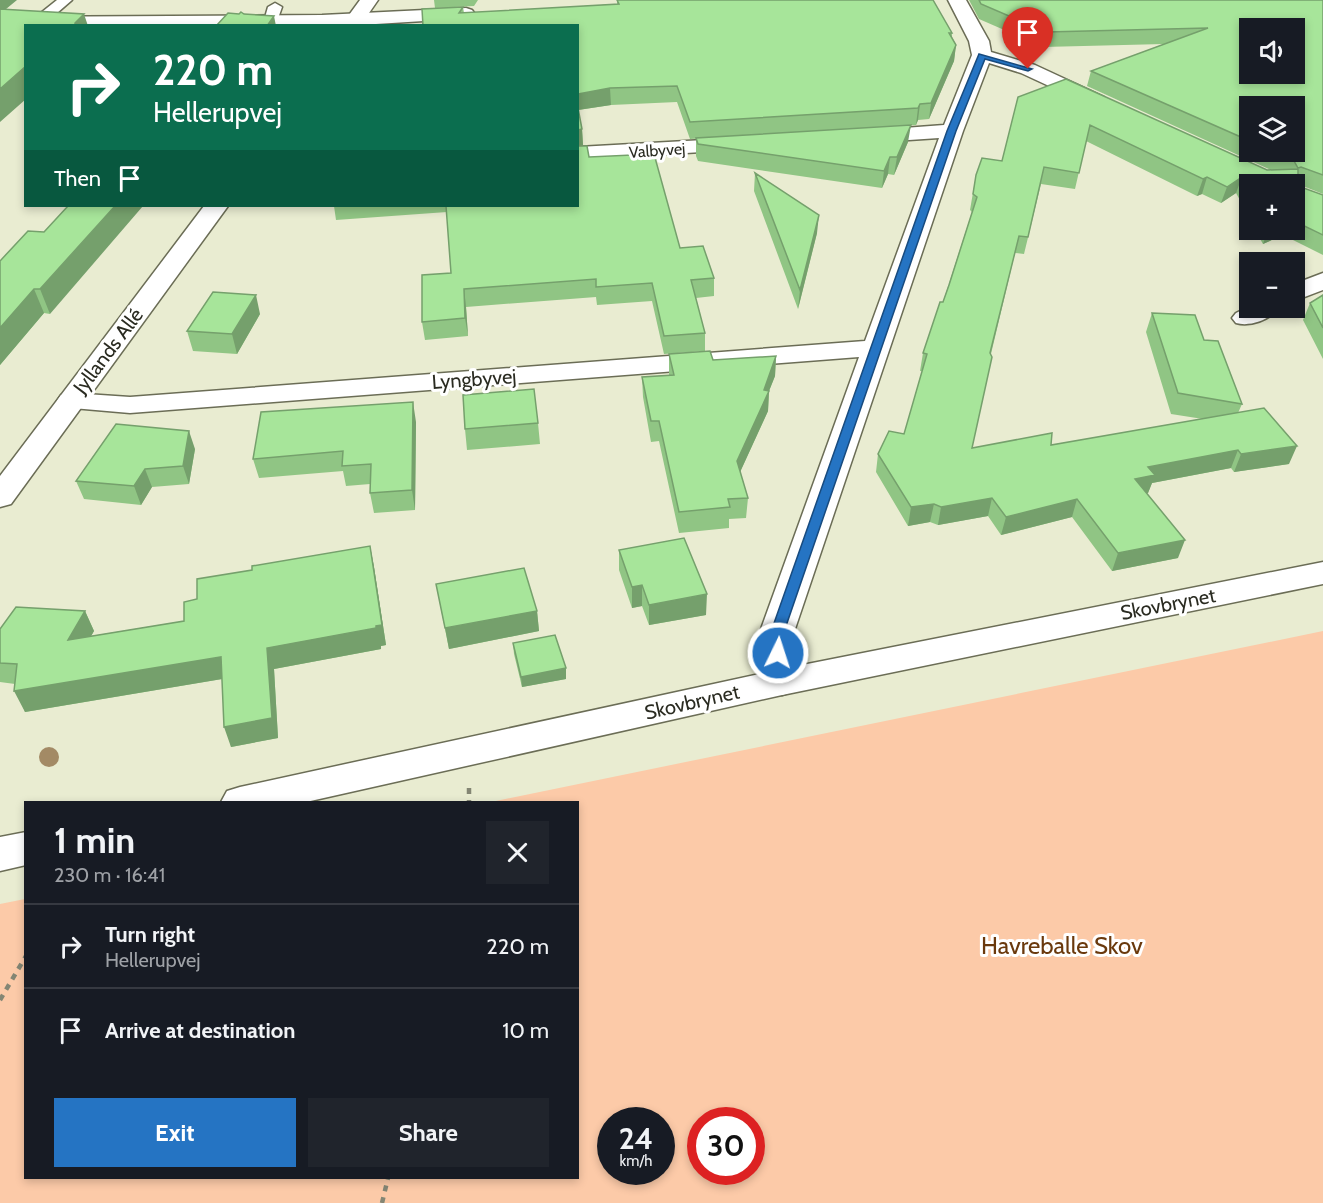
<!DOCTYPE html>
<html lang="en">
<head>
<meta charset="utf-8">
<style>
  :root { --surface:#171b24; --page:#20242c; --text:#f1f3f6; --muted:#9ea1a6; --line:#363941; --accent:#2574c3 }
  body { margin:0; font-family:Cabin,sans-serif; background:var(--page); color:var(--text); height:100vh; display:flex; flex-direction:column; font-size:22px; white-space:nowrap }
  * { box-sizing:border-box; margin:0 }
  p { font-size:20px; color:var(--muted) }
  .icon { flex:none; width:33px; height:33px; fill:none; stroke:currentColor; stroke-width:2; stroke-linecap:round; stroke-linejoin:round }
  .map { position:relative; flex:1; overflow:hidden }
  .panel { position:absolute; left:24px; top:801px; width:555px; height:378px; display:flex; flex-direction:column; background:var(--surface); border-radius:0px; box-shadow:0 3px 9px #0003 }
  .panel>* { flex:none }
  .banner { position:absolute; left:24px; top:24px; width:555px; height:183px; border-radius:0px; box-shadow:0 3px 9px #0003; background:#0b6e4f; color:#fff; overflow:hidden }
  .fabs { position:absolute; left:1239px; top:18px; display:grid; gap:12px }
  .fabs a { display:grid; place-items:center; width:66px; height:66px; border-radius:0px; background:var(--surface); box-shadow:0 3px 9px #0003; font-size:30px }
  .speed { position:absolute; left:597px; top:1107px; display:flex; gap:12px; font-size:30px; font-weight:700; text-align:center }
  .speed>* { display:grid; place-content:center; width:78px; height:78px; border-radius:50%; background:var(--surface); box-shadow:0 3px 9px #0003; line-height:1 }
  .speed small { font-size:15px; font-weight:400 }
  .speed .limit { border:9px solid #d22; background:#fff; color:#111 }
  .pin { position:absolute; display:grid; place-items:center; width:51px; height:51px; color:#fff; margin:-62px -26px; border-radius:50% 50% 50% 0; rotate:-45deg; box-shadow:0 0 6px #0007 }
  .pin .icon { rotate:45deg }
  .me { position:absolute; width:66px; margin:-33px; rotate:4deg; stroke-linejoin:round; filter:drop-shadow(0 0 4px #0008) }
  .turn { display:flex; align-items:center; gap:21px; height:126px; padding:0 30px; font-size:27px }
  .turn .icon { width:78px; height:78px; stroke-width:2.5 }
  .turn b { display:block; font-size:42px; line-height:51px }
  .then { display:flex; align-items:center; height:57px; padding:0 30px; background:#0003; gap:12px; font-size:22px }
  .round { display:grid; place-items:center; flex:none; width:63px; height:63px; border-radius:0px; background:var(--page) }
  .overview { display:flex; align-items:center; justify-content:space-between; height:102px; padding:0 30px }
  h1 { font-size:36px; font-weight:800; line-height:45px }
  .button { display:flex; gap:12px; margin-top:auto; padding:12px 30px }
  .button a { flex:1; height:69px; border-radius:0px; background:var(--accent); color:#fff; font-size:24px; font-weight:800; line-height:69px; text-align:center }
  .button a+a { background:var(--page); color:var(--text) }
  ul { padding:0; list-style:none }
  li { display:flex; align-items:center; gap:18px; height:84px; padding:0 30px; border-top:2px solid var(--line) }
  li div { flex:1 }
  li b { display:block; font-size:22px }
  li em { font-style:normal }
  .map>svg:first-child { display:block }
  .green { fill:#fccaa8; fill-rule:evenodd }
  .lines { fill:none; stroke-linecap:round; stroke-linejoin:round }
  .lane-casing { stroke:#6b6d56; stroke-width:3 }
  .street-casing { stroke:#6b6d56; stroke-width:3 }
  .secondary-casing { stroke:#6b6d56; stroke-width:3 }
  .path { stroke:#848674; stroke-width:4.5; stroke-dasharray:6 6; stroke-linecap:butt }
  .lane { fill:#fff; fill-rule:evenodd }
  .street { fill:#fff; fill-rule:evenodd }
  .secondary { fill:#fff; fill-rule:evenodd }
  .tree { fill:#a38a65 }
  .wall { fill:#90c584; fill-rule:evenodd }
  .shaded-wall { fill:#75a06c }
  .building { fill:#a7e59a; stroke:#75a06c; stroke-width:1.5; fill-rule:evenodd }
  .route { fill:#2574c3; stroke:#184b7f; stroke-width:1.5 }
  .labels { text-anchor:middle; stroke-width:6; stroke-linejoin:round; paint-order:stroke }
  .far-street-label { font-size:16px; fill:#2a2b21; stroke:#fff }
  .street-label { font-size:20px; fill:#2a2b21; stroke:#fff }
  .near-park-label { font-size:24px; fill:#6a390d; stroke:#fff }
</style>
</head>
<body>
<div class="map">
<svg width="1323" height="1203" viewBox="0 0 1323 1203">
  <rect width="100%" height="100%" fill="#e9ecd1"/>
  <path class="green" d="M1323,631V1203H0V904L25,899L26,1178H578V802H491ZM610,1120H662V1172H610ZM700,1120H752V1172H700Z"/>
  <g class="lines">
    <g class="lane-casing">
      <path id="lane" d="M57,0H72L42,26H32L30,23L32,20Z
        M275,3L282,7L276,24H266L264,21L268,7Z"/>
    </g>
    <g class="street-casing">
      <path id="street" d="M948,0H966L989,41L991,52L1035,65L1104,97L1107,101L1104,105L1097,107L1090,105L1021,73L989,63L963,131L795,629L800,682L794,691L782,695L770,691L764,682L761,629L859,357L130,413L61,407L57,401L61,395L71,393L130,397L865,341L939,138L864,143L856,142L853,137L856,132L864,131L944,125L972,55L969,41Z
        M466,8L472,10L475,14L472,18L344,26H26V28L0,29V17L322,15Z
        M740,138L748,139L751,144L748,149L578,160V147Z
        M1323,273V290L1294,301V284Z
        M1250,306V308H1279C1270,320 1250,327 1236,323L1232,318L1236,313Z"/>
    </g>
    <g class="secondary-casing">
      <path id="secondary" d="M360,0H378L360,26H341Z
        M204,206H228L11,504L0,507V476Z
        M1323,562V584L782,695L306,802H221L227,791L240,787L782,669Z
        M26,832V865L0,871V837Z"/>
    </g>
    <path class="path" d="M469,788V802
      M0,1000L26,956
      M382,1203L388,1178"/>
    <use href="#lane" class="lane"/>
    <use href="#street" class="street"/>
    <use href="#secondary" class="secondary"/>
  </g>
  <circle class="tree" cx="49" cy="757" r="10"/>
  <path class="wall" d="M434,0H478L474,6L435,8Z
    M617,0L952,33V37L956,45L954,61L929,119L918,120L916,125L690,139L677,102L611,105L578,110L582,129L583,145L578,146L422,9L463,7L464,13L617,4Z
    M969,0H1323V194L1298,184V186L1323,195V255L1283,235L1263,244L1255,230H1294V184H1250V218L1236,193L1221,203L1202,194L1197,196L1086,141L1075,189L1041,184L1024,254L1015,253L991,354L972,448L1051,445L1203,419L1171,414L1146,332L1152,313L1204,340L1242,404L1238,413L1289,464L1234,472L1231,468L1152,483L1148,493H1147L1178,558L1112,571L1072,517L1001,535L988,516L938,525L930,522L908,526L876,472L878,454L904,434L922,371H920L923,353L943,302L972,212L970,210L976,175L1002,161L1018,97L1267,170H1271L1087,86L1091,71L1164,44L1043,47L979,19ZM1250,106L1294,152H1250Z
    M696,138L908,142L894,175L888,174L882,188L698,161L696,156Z
    M589,157L680,248L714,278V296L696,298L705,333V351L664,354L652,301L597,305L596,297L466,307L468,336L425,340L422,322L451,273L447,212L336,220L334,206H578Z
    M755,173L817,233L798,309L754,191Z
    M44,232L50,314L44,313L0,365V261Z
    M1323,295V359L1303,320L1310,303Z
    M260,314L237,354L193,351L187,331Z
    M669,354L713,360L776,356L775,376L769,391L768,411L740,472L748,498L746,518L729,519V528L679,533L659,441L651,442L643,397L642,377L669,375Z
    M416,422L415,510L374,513L370,493V484L346,486L343,471L259,478L253,459Z
    M538,423L540,444L467,450L465,429Z
    M195,449L189,484L152,487L141,505L84,499L76,481Z
    M370,546L374,567L386,645L381,646V649L274,669L278,738L231,747L222,679L25,712L15,684L0,682V629L85,611L94,631L91,636L184,621L197,599L252,570Z
    M619,550L706,615L649,625L642,606L632,608L619,570Z
    M436,584L537,611L539,631L449,649Z
    M513,643L566,679L522,687L514,654Z"/>
  <path class="shaded-wall" d="M0,0H17L0,14Z
    M84,14L88,26H75V23Z
    M274,16L276,26H267Z
    M956,45L954,61L929,119L931,103Z
    M26,66V99L0,122V89Z
    M610,88L611,105L578,110V94Z
    M920,104L918,120L916,125L918,108Z
    M911,125L908,142L894,175L897,157Z
    M582,129L583,145L578,146V130Z
    M890,157L888,174L882,188L884,171Z
    M1207,177L1202,194L1197,196L1203,179Z
    M1242,177L1236,193L1221,203L1227,187Z
    M115,206H143L50,314L40,289Z
    M819,215L817,233L798,309L800,290Z
    M1268,230H1285L1283,235L1263,244Z
    M34,289L44,313L0,365V328Z
    M464,289L466,307L468,336L465,318Z
    M256,295L260,314L237,354L232,334Z
    M776,356L775,376L769,391L768,411L736,481L737,461Z
    M413,402L416,422L415,510L412,490Z
    M189,431L195,449L189,484L183,466Z
    M1297,446L1289,464L1234,472L1241,454Z
    M1238,450L1231,468L1152,483L1148,493L1129,497L1135,479L1148,467Z
    M145,469L152,487L141,505L134,486Z
    M992,498L988,516L938,525L941,507Z
    M1077,499L1072,517L1001,535L1006,517Z
    M934,504L930,522L908,526L911,507Z
    M1185,540L1178,558L1112,571L1118,553Z
    M370,546L374,567L386,645L381,646V649L274,669L278,738L231,747L224,727L267,648Z
    M642,585V606L632,608V587Z
    M707,594L706,615L649,625V605Z
    M85,611L94,631L77,661L68,640Z
    M537,611L539,631L449,649L445,628Z
    M221,657L228,678L25,712L14,691Z
    M566,668V679L522,687L521,677Z"/>
  <path class="building" d="M617,0H933L952,33H949L956,45L931,103L920,104L918,108L690,122L677,86L610,88L578,94V26H423L422,9L463,7L459,13L619,4Z
    M979,0H1323V175L1301,167L1298,168L1294,161L1273,152H1294V106H1250V141L1091,71L1208,28L1046,32L981,4ZM1250,28H1294V74H1250Z
    M0,9L84,14L75,23V26H26V66L0,89Z
    M241,12L244,14L274,16L267,26H216L228,13L239,14Z
    M1066,79L1267,170L1298,169V186L1323,195V235L1294,221V184H1250V191L1242,177L1227,187L1207,177L1203,179L1090,125L1079,173L1044,167L1028,237L1019,236L990,353L992,357L972,448L1052,433L1051,445L1264,408L1297,446L1241,454L1238,450L1148,467L1155,475L1135,479L1185,540L1118,553L1077,499L1006,517L992,498L941,507L934,504L911,507L878,454L889,431L904,434L927,354L923,353L940,302H943L949,285L977,197L973,194L976,175L982,158L1002,161L1018,97Z
    M578,108L582,129L578,130Z
    M911,125L897,157H890L884,171L698,144L696,138Z
    M578,146H587L589,157L654,154L680,248L703,246L714,278L691,280L705,333L664,336L652,283L596,287V279L464,289L465,318L422,322V275L451,273L446,206H578Z
    M755,173L819,215L800,290Z
    M68,206H115L40,289H34L0,328V261L28,231L44,232Z
    M213,292L256,295L232,334L187,331Z
    M1323,295V328L1310,303Z
    M1152,313L1195,315L1204,340L1218,341L1242,404L1178,393Z
    M710,351L713,360L776,356L764,390L769,391L737,461L748,498L728,499L730,507L679,512L659,421H651L642,377L674,375L669,354Z
    M534,389L538,423L465,429L463,395Z
    M413,402L412,490L370,493L371,464L342,466L343,451L253,459L261,412Z
    M116,424L189,431L183,466L145,469L134,486L76,481Z
    M684,538L707,594L649,605L642,585L632,587L619,550Z
    M370,546L382,625L376,626V628L267,648L272,718L224,727L221,657L14,691L17,664L0,663V629L16,607L85,611L68,640L184,621V602L197,599V579L252,570V566Z
    M524,568L537,611L445,628L436,584Z
    M555,635L566,668L521,677L513,643Z"/>
  <path class="route" d="M979,54L1032,69L1028,71L985,59L956,131L785,629V653L778,659L773,657L771,653L772,629L947,131Z"/>
  <g class="labels">
    <g class="far-street-label">
      <text transform="translate(657 150) rotate(-4)" y="6">Valbyvej</text>
    </g>
    <g class="street-label">
      <text transform="translate(108 351) rotate(-53)" y="7">Jyllands Allé</text>
      <text transform="translate(474 379) rotate(-4)" y="7">Lyngbyvej</text>
      <text transform="translate(1168 604) rotate(-11)" y="7">Skovbrynet</text>
      <text transform="translate(692 702) rotate(-13)" y="7">Skovbrynet</text>
    </g>
    <g class="near-park-label">
      <text x="1062" y="954">Havreballe Skov</text>
    </g>
  </g>
</svg>
<div class="fabs">
<a><svg class="icon" aria-label="sound" viewBox="0 0 24 24"><path d="M4 9h4l5-4v14l-5-4H4zM17 9q2 3 0 6"/></svg></a>
<a><svg class="icon" aria-label="layers" viewBox="0 0 24 24"><path d="M12 4l9 5-9 5-9-5zM3 14l9 5 9-5"/></svg></a>
<a>+</a>
<a>−</a>
</div>
<div class="speed"><div>24<small>km/h</small></div><div class="limit">30</div></div>
<div class="pin" style="left:1028px;top:69px;background:#d93025"><svg class="icon" aria-label="arrive" viewBox="0 0 24 24"><path d="M6 21V4h12l-3 4 3 4H6"/></svg></div>
<svg class="me" style="left:778px;top:653px" viewBox="-20 -20 40 40"><circle r="17" fill="#2574c3" stroke="#fff" stroke-width="3"/><path d="M0-11L8 9 0 5-8 9z" fill="#fff"/></svg>
<div class="banner">
<div class="turn"><svg class="icon" aria-label="right" viewBox="0 0 24 24"><path d="M7 20v-9h11M14 6l5 5-5 5"/></svg><div><b>220 m</b>Hellerupvej</div></div>
<div class="then">Then<svg class="icon" aria-label="arrive" viewBox="0 0 24 24"><path d="M6 21V4h12l-3 4 3 4H6"/></svg></div>
</div>
<section class="panel">
<div class="overview"><div><h1>1 min</h1><p>230 m · 16:41</p></div><a class="round"><svg class="icon" aria-label="close" viewBox="0 0 24 24"><path d="M6 6l12 12M18 6L6 18"/></svg></a></div>
<ul>
<li><svg class="icon" aria-label="right" viewBox="0 0 24 24"><path d="M7 20v-9h11M14 6l5 5-5 5"/></svg><div><b>Turn right</b><p>Hellerupvej</p></div><em>220 m</em></li>
<li><svg class="icon" aria-label="arrive" viewBox="0 0 24 24"><path d="M6 21V4h12l-3 4 3 4H6"/></svg><div><b>Arrive at destination</b></div><em>10 m</em></li>
</ul>
<div class="button"><a>Exit</a><a>Share</a></div>
</section>
</div>
</body>
</html>
